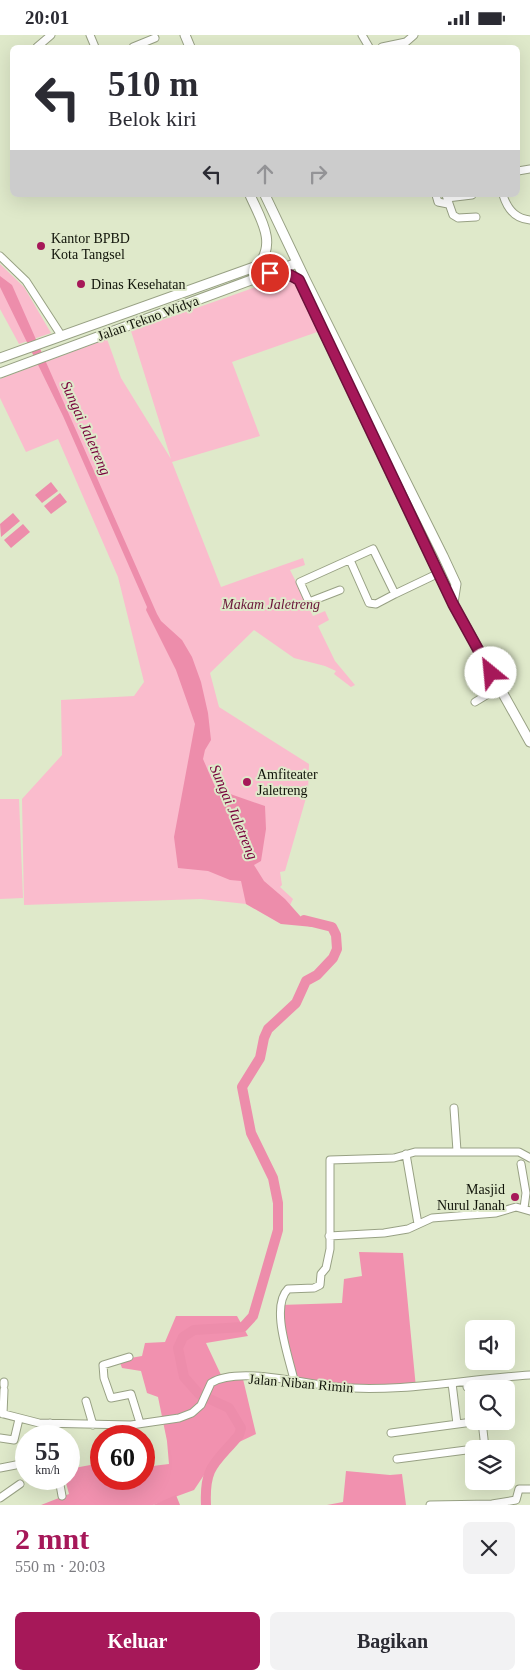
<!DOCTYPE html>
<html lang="id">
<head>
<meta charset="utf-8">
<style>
  :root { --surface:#fff; --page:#f2f2f3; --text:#2b2b33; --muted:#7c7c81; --accent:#a61859 }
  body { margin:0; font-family:"Times New Roman",serif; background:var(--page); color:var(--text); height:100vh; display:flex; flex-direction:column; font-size:19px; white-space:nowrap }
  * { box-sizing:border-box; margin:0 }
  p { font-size:16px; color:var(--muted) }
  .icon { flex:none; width:28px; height:28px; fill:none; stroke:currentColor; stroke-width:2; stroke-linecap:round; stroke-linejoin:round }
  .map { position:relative; height:1470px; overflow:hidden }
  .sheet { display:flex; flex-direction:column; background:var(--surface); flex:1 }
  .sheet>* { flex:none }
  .guide { position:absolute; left:10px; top:10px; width:510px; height:152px; border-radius:8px; box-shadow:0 5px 20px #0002; background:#fff; color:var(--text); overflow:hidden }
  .buttons { position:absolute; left:465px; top:1285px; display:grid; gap:10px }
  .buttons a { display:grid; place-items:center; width:50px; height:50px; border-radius:8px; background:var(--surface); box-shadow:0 5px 20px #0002; font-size:25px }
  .speed { position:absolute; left:15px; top:1390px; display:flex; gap:10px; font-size:25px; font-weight:700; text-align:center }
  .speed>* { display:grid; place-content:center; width:65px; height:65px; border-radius:50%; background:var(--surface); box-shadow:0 5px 20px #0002; line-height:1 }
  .speed small { font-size:12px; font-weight:400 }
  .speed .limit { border:8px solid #d22; background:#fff; color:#111 }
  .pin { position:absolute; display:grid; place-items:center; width:42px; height:42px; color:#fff; margin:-21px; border:2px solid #fff; border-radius:50%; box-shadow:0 1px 5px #0007 }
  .me { position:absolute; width:55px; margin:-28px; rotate:332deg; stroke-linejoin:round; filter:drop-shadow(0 0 4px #0008) }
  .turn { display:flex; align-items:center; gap:18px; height:105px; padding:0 15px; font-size:22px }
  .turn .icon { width:65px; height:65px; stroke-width:2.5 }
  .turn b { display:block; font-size:35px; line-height:42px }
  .lanes { display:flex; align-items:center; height:48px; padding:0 15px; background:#0003; justify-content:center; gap:25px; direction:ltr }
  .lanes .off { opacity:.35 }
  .round { display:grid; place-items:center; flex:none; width:52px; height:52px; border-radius:8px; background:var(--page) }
  .summary { display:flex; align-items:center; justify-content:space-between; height:85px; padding:0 15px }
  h1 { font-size:30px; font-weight:800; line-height:38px; color:var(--accent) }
  .button { display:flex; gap:10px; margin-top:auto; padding:10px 15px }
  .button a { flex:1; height:58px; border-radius:8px; background:var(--accent); color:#fff; font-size:20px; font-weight:800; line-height:58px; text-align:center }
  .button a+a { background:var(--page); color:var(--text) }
  .status { display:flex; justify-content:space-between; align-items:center; height:35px; padding:0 25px; background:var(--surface); direction:ltr }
  .status svg { height:14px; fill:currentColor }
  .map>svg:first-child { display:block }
  .green { fill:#fabccd }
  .forest { fill:#f191af }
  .water { fill:#ed8dab }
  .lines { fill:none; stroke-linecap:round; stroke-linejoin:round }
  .river { stroke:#ed8dab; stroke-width:10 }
  .minor-casing { stroke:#98a184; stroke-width:9 }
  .major-casing { stroke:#98a184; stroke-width:11 }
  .minor { stroke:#fff; stroke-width:7 }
  .major { stroke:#fff; stroke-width:9 }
  .route-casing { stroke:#6c103a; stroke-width:12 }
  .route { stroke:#a61859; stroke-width:9 }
  .poi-dot { fill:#a61859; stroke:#dfe9ca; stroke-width:2 }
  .labels { text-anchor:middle; stroke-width:4; stroke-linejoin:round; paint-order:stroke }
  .poi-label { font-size:14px; fill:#101309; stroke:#dfe9ca; text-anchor:start }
  .street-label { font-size:14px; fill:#101309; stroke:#dfe9ca }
  .park-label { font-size:14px; font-style:italic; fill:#681437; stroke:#dfe9ca }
  .water-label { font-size:15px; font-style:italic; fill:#78003c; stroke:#dfe9ca }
</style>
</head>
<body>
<div class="status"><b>20:01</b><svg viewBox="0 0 49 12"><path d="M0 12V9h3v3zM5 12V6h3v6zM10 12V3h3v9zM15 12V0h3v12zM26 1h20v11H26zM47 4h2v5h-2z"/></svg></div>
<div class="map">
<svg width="530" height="1470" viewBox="0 0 530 1470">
  <rect width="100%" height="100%" fill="#dfe9ca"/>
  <path class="green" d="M0,229L24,252L51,298L19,309L0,274Z
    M284,242L295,246L320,296L232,327L260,401L172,427L221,552L303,523L305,530L290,535L313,581L325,576L329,585L318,591L335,626L355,650L351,652L334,639L336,636L325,631L294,623L254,595L210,638L219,672L309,729L308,756L285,836L280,837L282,850L280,852L293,864L281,889L246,869L201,864L24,870L22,764L62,720L61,665L134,661L144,647L118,542L58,404L26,417L0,363V344L107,304L121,343L171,424L131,296Z
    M0,764H19L23,863L0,864Z"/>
  <path class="forest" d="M359,1217L403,1218L416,1353L361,1354L295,1345L280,1270L342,1268L344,1244L362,1241Z
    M176,1281H237L248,1301L206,1308L222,1342L243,1344L256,1399L220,1416L194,1455L153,1470H41L69,1459L65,1444H69V1434L101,1428V1444H144V1432L169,1429L167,1406L158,1362L147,1358L141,1336L122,1333L119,1325L142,1321L145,1308L165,1307Z
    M346,1436L390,1440L402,1439L406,1470H327L343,1467Z"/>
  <path class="water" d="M0,241L12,250L157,579L161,586L182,605L192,622L201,647L208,678L211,705L205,715L203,724L216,754L265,771L266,794L261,826L254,830L264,846L285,864L301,882L319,886L313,892L281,889L246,869L241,846L230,845L208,836L178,833L174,802L195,689L176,635L146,575L147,572L63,381L0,252Z
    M51,447L58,456L42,468L35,460Z
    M60,458L67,467L51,479L44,471Z
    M13,478L20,486L1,502L0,489Z
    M23,489L30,497L11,513L4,505Z
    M176,1460L180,1470H153Z"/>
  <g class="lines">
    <path class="river" d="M206,1470C204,1430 216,1428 239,1400L241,1393L229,1373L199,1359L184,1342L178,1313L183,1302L194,1295L243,1292L253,1281L278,1195V1168L273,1143L251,1098L242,1052L260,1023L264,1003L268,994L296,968L306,946L317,940L333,923L337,914L336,900L332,892L304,885"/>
    <g class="minor-casing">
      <path id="minor" d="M90,0L95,12
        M362,0L369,12
        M37,12L51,0
        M133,12L155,3
        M382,12L406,7L414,0
        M518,136L530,134
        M436,160L438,167L448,169
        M446,160L453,180L458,183L476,182
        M503,160C507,173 515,184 530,185
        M447,163L472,160
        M0,221L26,246L61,300
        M350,525L369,568L376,569L395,559
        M340,555L309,567L300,547L373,514L395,559L439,538
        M475,667L498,653
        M454,1073L457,1116
        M406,1119L418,1189
        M521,1129L526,1158L524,1173
        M329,1201L384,1198L408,1194L432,1183L496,1178L516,1172L530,1176
        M129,1322L103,1330L104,1343L111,1363L131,1359L140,1388
        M294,1345C289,1322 270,1272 288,1254L314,1253L320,1250L321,1239L326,1233L330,1214V1125L394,1123L415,1117H519L530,1123
        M4,1347V1350
        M452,1348L457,1389
        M467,1352L478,1351V1354
        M86,1366L93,1390
        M0,1378L39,1388L131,1390L179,1383L192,1378L201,1370L211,1348C238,1331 305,1349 336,1352C400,1358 466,1344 530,1340
        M3,1379L4,1355
        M391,1398L480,1386
        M49,1401L50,1388
        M0,1403L14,1405L19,1384
        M479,1414L485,1413L482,1386
        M397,1424L474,1414
        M0,1433L26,1428
        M59,1444L62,1461
        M0,1463L20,1449
        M430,1470L492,1469L516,1465L519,1454H530"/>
    </g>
    <g class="major-casing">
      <path id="major" d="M185,0L190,12
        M265,160L306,246L443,521L456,549L453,568
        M270,238L279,242L290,240L299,245L453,569L530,707
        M0,323L257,231C278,209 260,183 250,160
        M0,338L297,228"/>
    </g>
    <use href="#minor" class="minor"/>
    <use href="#major" class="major"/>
  </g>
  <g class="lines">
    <g class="route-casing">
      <path id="route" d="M270,238L278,242L290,240L299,245L453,569L491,638"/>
    </g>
    <use href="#route" class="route"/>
  </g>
  <g class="poi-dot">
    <circle cx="41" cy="211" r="5"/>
    <circle cx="81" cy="249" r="5"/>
    <circle cx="247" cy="747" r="5"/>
    <circle cx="515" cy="1162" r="5"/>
  </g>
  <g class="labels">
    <g class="poi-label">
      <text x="51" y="208">Kantor BPBD<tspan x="51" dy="16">Kota Tangsel</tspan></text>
      <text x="91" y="254">Dinas Kesehatan</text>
      <text x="257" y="744">Amfiteater<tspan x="257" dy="16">Jaletreng</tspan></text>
      <text x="505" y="1159" text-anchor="end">Masjid<tspan x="505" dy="16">Nurul Janah</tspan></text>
    </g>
    <g class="street-label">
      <text transform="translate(148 283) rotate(-20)" y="5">Jalan Tekno Widya</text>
      <text transform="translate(301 1348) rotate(5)" y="5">Jalan Niban Rimin</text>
    </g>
    <g class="park-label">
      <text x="271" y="574">Makam Jaletreng</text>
    </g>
    <g class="water-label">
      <text transform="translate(86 393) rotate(66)" y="5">Sungai Jaletreng</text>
      <text transform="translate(234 777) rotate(67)" y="5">Sungai Jaletreng</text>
    </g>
  </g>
</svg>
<div class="buttons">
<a><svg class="icon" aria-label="sound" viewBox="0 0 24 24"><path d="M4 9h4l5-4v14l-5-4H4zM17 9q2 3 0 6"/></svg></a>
<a><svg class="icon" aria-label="search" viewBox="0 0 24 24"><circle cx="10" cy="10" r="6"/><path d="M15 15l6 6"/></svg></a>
<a><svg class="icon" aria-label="layers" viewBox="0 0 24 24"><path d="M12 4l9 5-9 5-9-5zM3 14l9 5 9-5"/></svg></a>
</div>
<div class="speed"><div>55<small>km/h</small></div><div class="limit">60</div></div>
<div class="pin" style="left:270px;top:238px;background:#d93025"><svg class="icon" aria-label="arrive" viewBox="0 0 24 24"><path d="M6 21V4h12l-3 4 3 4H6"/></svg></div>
<svg class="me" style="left:491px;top:638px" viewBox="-20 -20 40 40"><circle r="19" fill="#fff"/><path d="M0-13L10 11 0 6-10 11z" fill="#a61859"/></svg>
<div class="guide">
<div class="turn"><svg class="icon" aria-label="left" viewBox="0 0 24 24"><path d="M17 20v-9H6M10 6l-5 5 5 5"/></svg><div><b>510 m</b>Belok kiri</div></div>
<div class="lanes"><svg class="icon" aria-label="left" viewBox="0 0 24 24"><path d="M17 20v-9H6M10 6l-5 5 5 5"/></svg><svg class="icon off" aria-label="ahead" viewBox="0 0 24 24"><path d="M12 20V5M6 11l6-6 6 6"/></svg><svg class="icon off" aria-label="right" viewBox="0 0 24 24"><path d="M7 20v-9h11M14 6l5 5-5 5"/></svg></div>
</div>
</div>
<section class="sheet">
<div class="summary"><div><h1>2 mnt</h1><p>550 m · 20:03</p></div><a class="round"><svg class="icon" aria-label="close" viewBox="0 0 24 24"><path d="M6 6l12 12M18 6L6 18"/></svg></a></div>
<div class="button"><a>Keluar</a><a>Bagikan</a></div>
</section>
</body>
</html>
